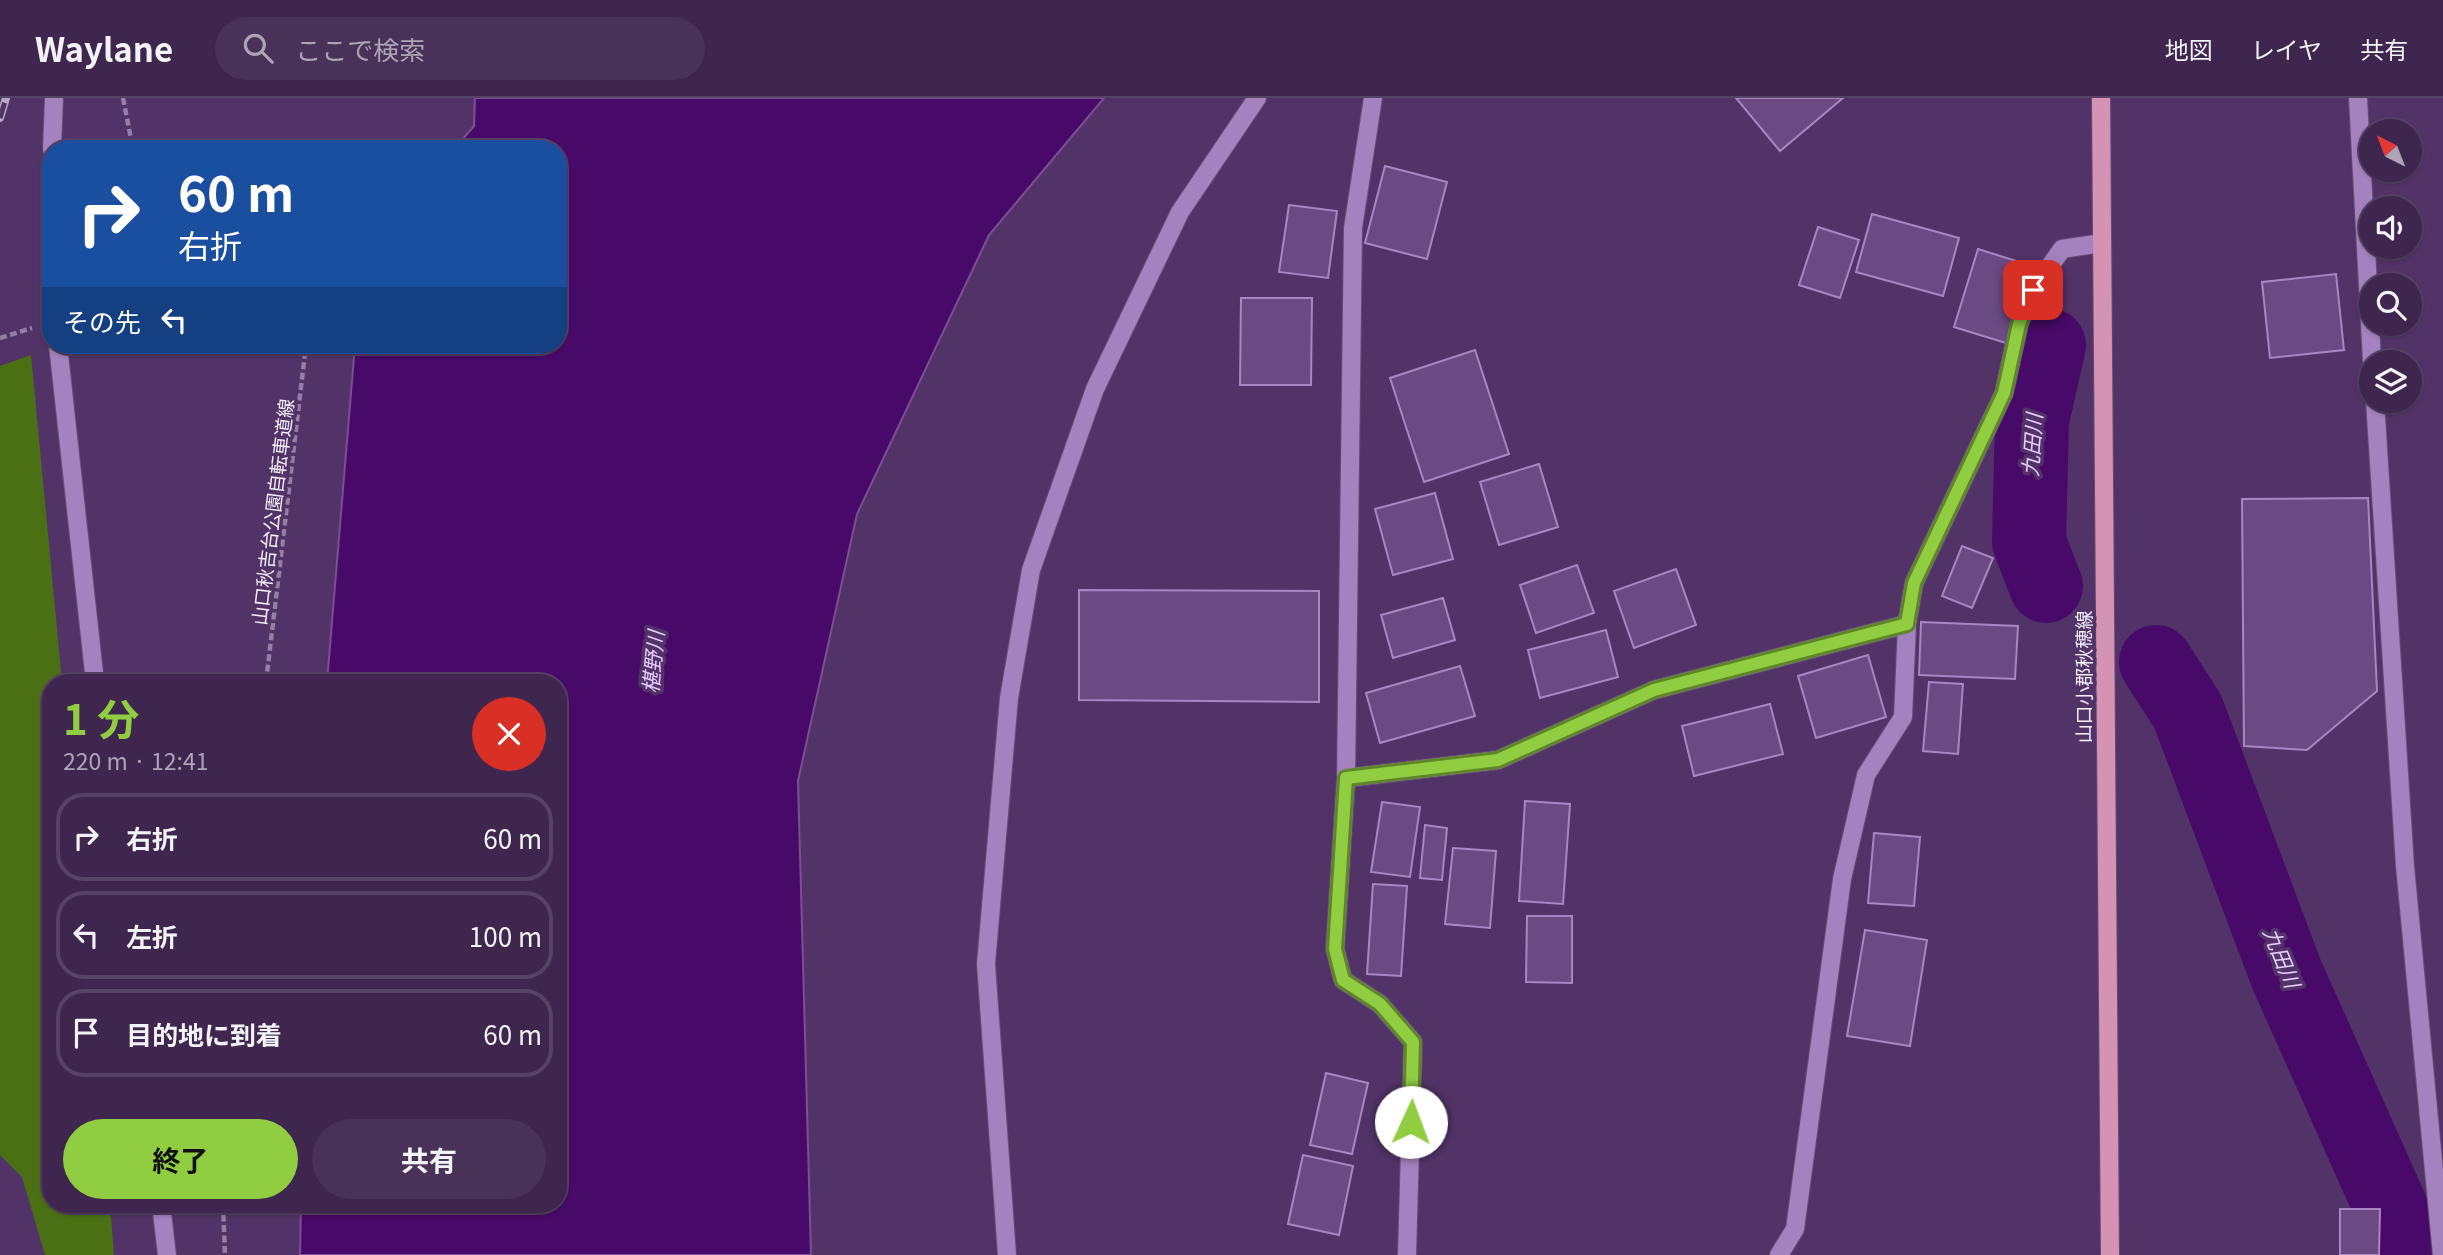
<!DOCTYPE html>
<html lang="ja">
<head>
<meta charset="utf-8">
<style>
  :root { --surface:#3e264e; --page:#493258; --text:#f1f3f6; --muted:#ada5b6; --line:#574366; --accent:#91cd40 }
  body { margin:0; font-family:Georgia,"Noto Sans JP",serif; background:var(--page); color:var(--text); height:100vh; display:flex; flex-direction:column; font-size:26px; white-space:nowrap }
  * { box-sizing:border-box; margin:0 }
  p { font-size:23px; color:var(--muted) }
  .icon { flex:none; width:38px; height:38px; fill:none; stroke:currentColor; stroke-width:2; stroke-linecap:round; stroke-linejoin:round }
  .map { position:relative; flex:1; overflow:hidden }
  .sheet { position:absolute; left:42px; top:576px; width:525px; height:539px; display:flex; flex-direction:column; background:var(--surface); border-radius:28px; box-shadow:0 2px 5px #0004,0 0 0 2px var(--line) }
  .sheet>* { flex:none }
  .top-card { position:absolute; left:42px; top:42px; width:525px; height:214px; border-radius:28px; box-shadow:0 2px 5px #0004,0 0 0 2px var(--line); background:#1a4fa0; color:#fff; overflow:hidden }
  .needle { width:46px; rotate:318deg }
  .buttons { position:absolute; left:2359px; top:21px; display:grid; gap:14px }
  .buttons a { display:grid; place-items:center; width:63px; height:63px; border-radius:50%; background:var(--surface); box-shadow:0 2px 5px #0004,0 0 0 2px var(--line); font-size:35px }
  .pin { position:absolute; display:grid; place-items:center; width:60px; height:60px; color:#fff; margin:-30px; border-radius:14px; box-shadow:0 4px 10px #0006 }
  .me { position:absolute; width:77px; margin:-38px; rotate:2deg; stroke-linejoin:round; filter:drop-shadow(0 0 5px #0008) }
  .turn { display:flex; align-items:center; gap:24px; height:147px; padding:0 21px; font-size:32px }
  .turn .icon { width:91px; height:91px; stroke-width:2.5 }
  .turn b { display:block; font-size:49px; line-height:60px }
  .then { display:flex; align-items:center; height:66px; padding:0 21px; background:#0003; gap:14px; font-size:26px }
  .round { display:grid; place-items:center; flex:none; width:74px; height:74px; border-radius:37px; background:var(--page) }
  .overview { display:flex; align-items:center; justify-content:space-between; height:119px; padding:0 21px }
  h1 { font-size:42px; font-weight:700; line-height:52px; color:var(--accent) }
  .cta { display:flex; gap:14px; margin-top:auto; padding:14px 21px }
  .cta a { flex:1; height:80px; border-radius:42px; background:var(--accent); color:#111; font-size:28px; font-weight:700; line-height:80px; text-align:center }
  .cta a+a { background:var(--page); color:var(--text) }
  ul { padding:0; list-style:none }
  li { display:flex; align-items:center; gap:21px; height:88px; margin:0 14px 10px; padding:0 7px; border:4px solid var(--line); border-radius:28px }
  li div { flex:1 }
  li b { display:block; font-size:26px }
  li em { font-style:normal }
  header { display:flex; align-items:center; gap:42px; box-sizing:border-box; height:98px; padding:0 35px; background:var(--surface); border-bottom:2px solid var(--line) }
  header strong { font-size:33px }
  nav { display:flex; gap:38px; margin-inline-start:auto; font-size:24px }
  .search { width:490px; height:63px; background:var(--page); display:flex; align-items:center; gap:18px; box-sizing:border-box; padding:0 24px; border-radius:38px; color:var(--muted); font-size:26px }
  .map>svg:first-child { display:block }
  .green { fill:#4b7014 }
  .water { fill:#480a68; stroke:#7c4e94; stroke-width:2 }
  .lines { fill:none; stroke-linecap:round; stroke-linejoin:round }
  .river { stroke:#480a68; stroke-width:74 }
  .building { fill:#6a4a81; stroke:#a886c2; stroke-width:2 }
  .minor-casing { stroke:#644b75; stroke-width:20 }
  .major-casing { stroke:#644b75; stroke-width:20 }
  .path { stroke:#957fa4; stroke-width:4.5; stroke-dasharray:7 3.5; stroke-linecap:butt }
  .minor { stroke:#a382bd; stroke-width:18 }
  .major { stroke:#d593b3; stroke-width:18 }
  .rail-casing { stroke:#b7a7c3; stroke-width:8 }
  .rail { stroke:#523368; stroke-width:5; stroke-dasharray:16; stroke-linecap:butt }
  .route-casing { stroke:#5e852a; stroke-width:18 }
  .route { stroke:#91cd40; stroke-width:12 }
  .labels { text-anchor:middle; stroke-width:7; stroke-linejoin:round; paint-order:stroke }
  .street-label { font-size:19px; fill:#f4edfa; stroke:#523368 }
  .water-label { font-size:21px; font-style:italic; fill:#e6cbfc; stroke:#523368 }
</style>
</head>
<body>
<header>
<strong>Waylane</strong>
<div class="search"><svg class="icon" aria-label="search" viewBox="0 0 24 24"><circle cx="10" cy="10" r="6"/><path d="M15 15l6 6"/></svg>ここで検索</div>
<nav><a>地図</a><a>レイヤ</a><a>共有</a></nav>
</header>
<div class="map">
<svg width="2443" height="1157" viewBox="0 0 2443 1157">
  <rect width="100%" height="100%" fill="#523368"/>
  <path class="green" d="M31,257L62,584H51V1106H110L114,1157H45L22,1079L0,1057V268Z"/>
  <path class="water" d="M475,0H1104L989,137L857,416L798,683L811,1157H300L301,1106H558V584H327L355,247H558V51H454L474,28Z"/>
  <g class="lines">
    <path class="river" d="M2046,488L2029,444L2032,323L2049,247
      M2156,564L2188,614L2286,875L2398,1126L2395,1157"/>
  </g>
  <path class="building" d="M1736,0H1843L1780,53Z
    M1385,68L1447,84L1427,161L1365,145Z
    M1289,107L1337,113L1328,180L1279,174Z
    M1872,116L1959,140L1943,198L1856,174Z
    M1818,129L1859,142L1840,200L1799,187Z
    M1978,151L2029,167L2006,245L1954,229Z
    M2336,176L2344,252L2270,260L2262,184Z
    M1241,200H1312L1311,287H1240Z
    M1475,252L1509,356L1424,384L1390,280Z
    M1539,366L1558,429L1499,447L1480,384Z
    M1435,395L1453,461L1393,477L1375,411Z
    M2368,400L2377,593L2307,652L2244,648L2242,401Z
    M1962,448L1993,460L1972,510L1942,498Z
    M1577,467L1594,515L1536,535L1520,487Z
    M1676,471L1696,527L1634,550L1614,493Z
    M1079,492L1319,493V604L1079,602Z
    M1443,500L1455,542L1393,560L1381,517Z
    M1921,524L2018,528L2015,581L1919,577Z
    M1606,532L1618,579L1540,600L1528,552Z
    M1868,557L1886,619L1816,640L1798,578Z
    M1460,568L1475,618L1380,645L1366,595Z
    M1929,584L1963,586L1958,656L1923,653Z
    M1770,606L1783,656L1694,678L1682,628Z
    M1525,703L1570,706L1563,806L1519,803Z
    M1382,704L1420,709L1410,779L1371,774Z
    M1425,727L1447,730L1442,782L1420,780Z
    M1874,735L1920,739L1914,808L1868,805Z
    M1453,750L1496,753L1490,830L1445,826Z
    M1373,786L1407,788L1401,878L1367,876Z
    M1527,818H1572V885L1526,884Z
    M1865,832L1927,842L1910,948L1847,938Z
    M1326,975L1368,985L1352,1056L1310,1047Z
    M1303,1057L1353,1068L1339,1137L1288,1126Z
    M2340,1111H2380L2379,1157H2340Z"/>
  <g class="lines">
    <g class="minor-casing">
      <path id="minor" d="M1373,0L1353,130L1346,680L1335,851L1343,882L1380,906L1413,944L1407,1157
        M2358,0L2372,264
        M52,51L54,0
        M51,114V178
        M58,247L95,584
        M2375,303L2405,768L2442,1157
        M1346,680L1498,662L1654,592L1907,526
        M161,1106L167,1157
        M1007,1157L986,866L1009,600L1031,472L1095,291L1180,114L1257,0
        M1779,1157L1795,1131L1842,781L1866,677L1903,619L1907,526L1914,485L2004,295L2019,226L2033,192L2062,151L2102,145"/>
    </g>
    <g class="major-casing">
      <path id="major" d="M2101,0L2110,1157"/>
    </g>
    <path class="path" d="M123,0L133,51
      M0,240L32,230
      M266,584L306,247
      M223,1106L225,1157"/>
    <use href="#minor" class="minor"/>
    <use href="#major" class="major"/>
    <g class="rail-casing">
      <path id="rail" d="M0,20L6,0"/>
    </g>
    <use href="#rail" class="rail"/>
  </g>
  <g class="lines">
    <g class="route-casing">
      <path id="route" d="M1411,1024L1413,944L1380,906L1343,882L1335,851L1346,680L1498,662L1654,592L1907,526L1914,485L2004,295L2019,226L2033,192"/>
    </g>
    <use href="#route" class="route"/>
  </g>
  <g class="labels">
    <g class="street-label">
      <text transform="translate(273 414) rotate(-83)" y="7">山口秋吉台公園自転車道線</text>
      <text transform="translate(2084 579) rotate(-90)" y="7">山口小郡秋穂線</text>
    </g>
    <g class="water-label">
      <text transform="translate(2033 347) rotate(-86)" y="7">九田川</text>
      <text transform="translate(654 564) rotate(-85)" y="7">椹野川</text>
      <text transform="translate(2281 860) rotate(68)" y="7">九田川</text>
    </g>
  </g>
</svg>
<div class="buttons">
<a><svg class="needle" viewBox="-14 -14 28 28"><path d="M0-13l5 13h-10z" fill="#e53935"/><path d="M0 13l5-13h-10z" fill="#ada5b6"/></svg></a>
<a><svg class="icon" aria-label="sound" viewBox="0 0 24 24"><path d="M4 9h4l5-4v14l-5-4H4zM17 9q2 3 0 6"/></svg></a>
<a><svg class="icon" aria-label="search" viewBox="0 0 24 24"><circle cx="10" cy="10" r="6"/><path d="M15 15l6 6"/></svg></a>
<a><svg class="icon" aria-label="layers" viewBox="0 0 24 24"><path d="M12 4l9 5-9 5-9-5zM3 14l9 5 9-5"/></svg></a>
</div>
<div class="pin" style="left:2033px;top:192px;background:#d93025"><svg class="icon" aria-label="arrive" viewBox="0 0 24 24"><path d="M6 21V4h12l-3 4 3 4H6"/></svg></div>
<svg class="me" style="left:1411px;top:1024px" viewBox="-20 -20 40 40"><circle r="19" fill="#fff"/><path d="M0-13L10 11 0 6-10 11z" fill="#91cd40"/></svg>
<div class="top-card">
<div class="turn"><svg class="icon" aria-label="right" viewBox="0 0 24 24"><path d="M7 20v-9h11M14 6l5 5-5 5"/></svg><div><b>60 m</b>右折</div></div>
<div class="then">その先<svg class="icon" aria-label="left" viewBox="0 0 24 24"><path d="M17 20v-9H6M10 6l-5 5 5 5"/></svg></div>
</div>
<section class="sheet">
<div class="overview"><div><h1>1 分</h1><p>220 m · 12:41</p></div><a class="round" style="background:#d93025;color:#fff"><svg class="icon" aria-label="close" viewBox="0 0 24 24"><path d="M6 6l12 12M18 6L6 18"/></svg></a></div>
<ul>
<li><svg class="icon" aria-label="right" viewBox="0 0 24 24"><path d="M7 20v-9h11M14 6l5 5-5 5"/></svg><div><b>右折</b></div><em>60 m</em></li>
<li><svg class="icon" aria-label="left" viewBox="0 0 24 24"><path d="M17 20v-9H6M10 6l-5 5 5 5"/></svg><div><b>左折</b></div><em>100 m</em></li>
<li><svg class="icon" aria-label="arrive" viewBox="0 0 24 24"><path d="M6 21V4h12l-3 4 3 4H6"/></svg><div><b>目的地に到着</b></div><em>60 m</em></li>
</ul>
<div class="cta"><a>終了</a><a>共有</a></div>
</section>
</div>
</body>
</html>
